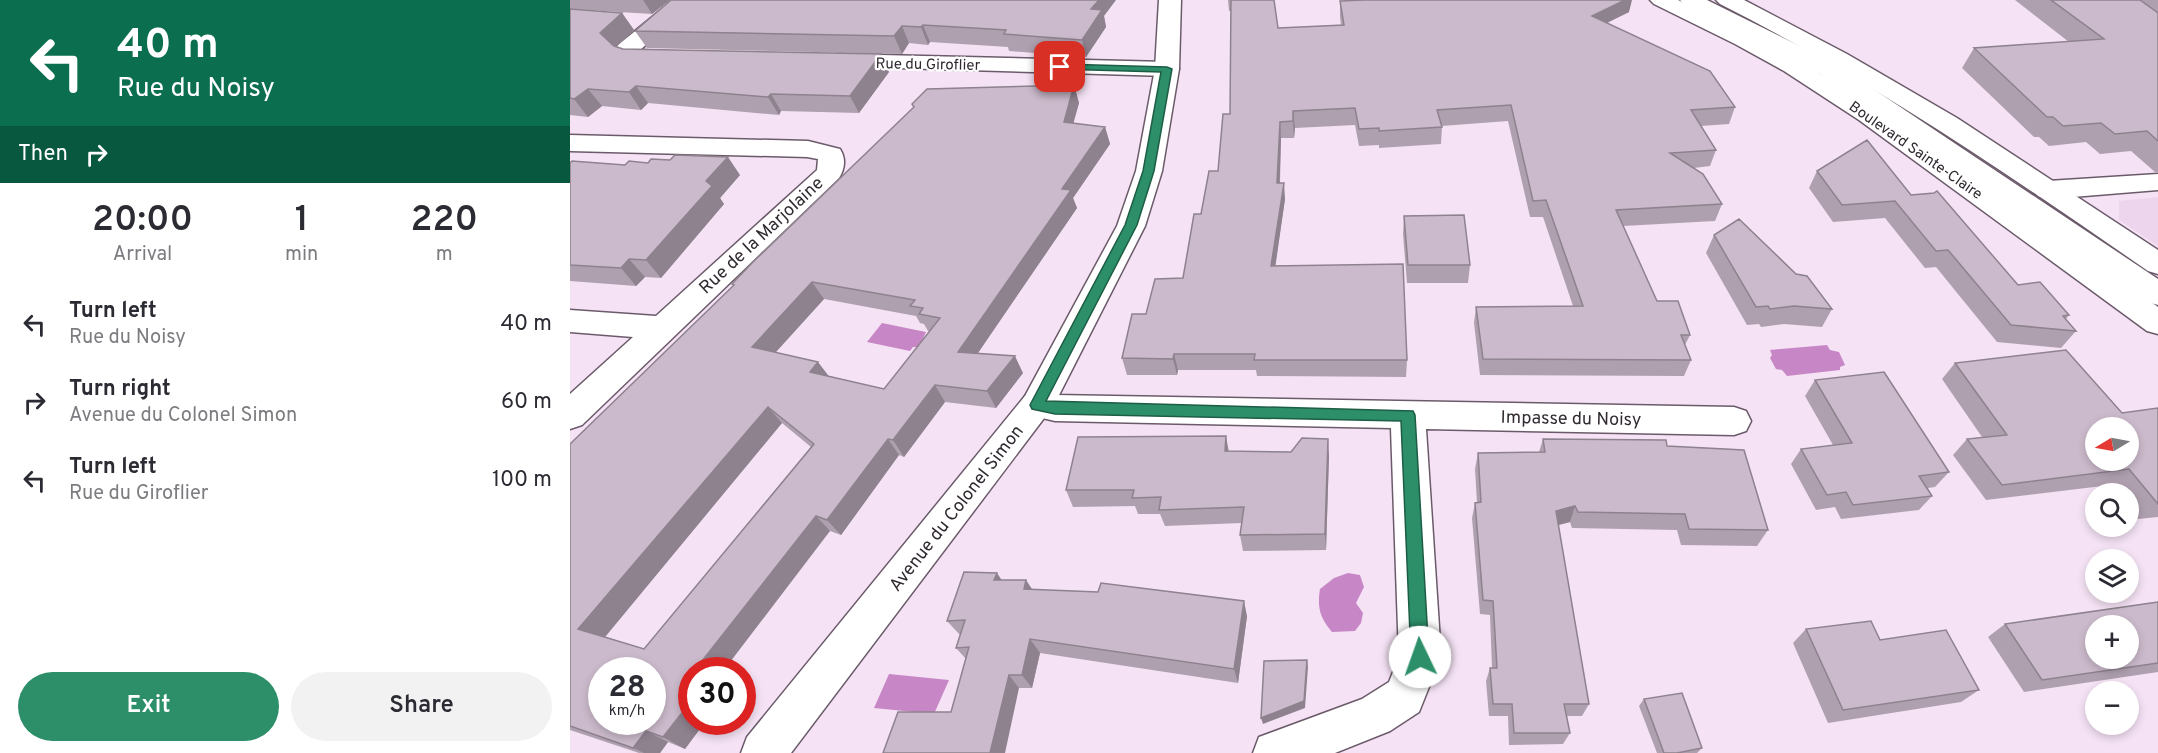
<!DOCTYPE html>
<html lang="en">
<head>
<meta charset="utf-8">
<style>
  :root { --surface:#fff; --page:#f2f2f3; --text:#2b2b33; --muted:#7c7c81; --accent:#2c8f6a }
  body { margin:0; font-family:Overpass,sans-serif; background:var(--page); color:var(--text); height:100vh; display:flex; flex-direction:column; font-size:22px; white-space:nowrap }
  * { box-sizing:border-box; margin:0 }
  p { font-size:20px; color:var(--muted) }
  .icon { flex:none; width:33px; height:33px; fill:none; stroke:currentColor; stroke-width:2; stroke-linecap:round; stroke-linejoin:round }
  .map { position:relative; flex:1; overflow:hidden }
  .side { display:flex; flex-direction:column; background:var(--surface); width:570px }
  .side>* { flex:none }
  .hud { background:#0b6e4f; color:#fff; overflow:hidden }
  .needle { width:39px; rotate:260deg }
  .controls { position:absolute; left:1515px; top:417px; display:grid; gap:12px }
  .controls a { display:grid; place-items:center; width:54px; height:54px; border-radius:50%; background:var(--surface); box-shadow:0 3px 9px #0003; font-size:30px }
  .speed { position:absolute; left:18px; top:657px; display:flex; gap:12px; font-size:30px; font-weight:700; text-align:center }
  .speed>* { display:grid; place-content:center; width:78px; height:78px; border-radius:50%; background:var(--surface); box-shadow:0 3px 9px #0003; line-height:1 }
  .speed small { font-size:15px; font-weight:400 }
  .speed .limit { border:9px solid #d22; background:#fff; color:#111 }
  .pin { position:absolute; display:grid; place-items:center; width:51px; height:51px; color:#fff; margin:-26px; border-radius:12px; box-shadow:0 3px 9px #0006 }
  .me { position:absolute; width:66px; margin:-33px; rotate:357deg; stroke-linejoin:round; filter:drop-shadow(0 0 4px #0008) }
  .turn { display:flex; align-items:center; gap:21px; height:126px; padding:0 18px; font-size:27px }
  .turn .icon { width:78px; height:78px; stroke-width:2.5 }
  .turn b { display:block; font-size:42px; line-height:51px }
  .then { display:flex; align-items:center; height:57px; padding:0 18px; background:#0003; gap:12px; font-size:22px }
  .eta { display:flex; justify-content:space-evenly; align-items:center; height:102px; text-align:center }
  .eta b { font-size:36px; font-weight:600; line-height:42px }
  .button { display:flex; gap:12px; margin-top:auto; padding:12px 18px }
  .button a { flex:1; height:69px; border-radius:36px; background:var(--accent); color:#fff; font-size:24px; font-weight:600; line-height:69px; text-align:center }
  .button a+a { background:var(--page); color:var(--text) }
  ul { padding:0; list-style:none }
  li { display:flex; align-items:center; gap:18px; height:78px; padding:0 18px }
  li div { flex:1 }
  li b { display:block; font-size:22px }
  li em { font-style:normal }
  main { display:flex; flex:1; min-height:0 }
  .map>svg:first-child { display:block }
  .built { fill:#edd6ed }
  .water { fill:#c786c6 }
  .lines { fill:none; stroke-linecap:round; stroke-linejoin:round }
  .minor-casing { stroke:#6b5b6a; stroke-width:3 }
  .major-casing { stroke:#6b5b6a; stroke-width:3 }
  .minor { fill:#fff; fill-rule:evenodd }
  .major { fill:#fff; fill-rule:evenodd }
  .wall { fill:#afa0af; fill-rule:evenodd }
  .shaded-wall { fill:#8e828e }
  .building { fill:#cbbacb; stroke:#8e828e; stroke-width:1.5; fill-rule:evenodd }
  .route { fill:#2c8f6a; stroke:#1d5d45; stroke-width:1.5 }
  .labels { text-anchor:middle; stroke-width:4.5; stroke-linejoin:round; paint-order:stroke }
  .far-street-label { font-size:15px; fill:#312b31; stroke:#fff }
  .street-label { font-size:18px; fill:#312b31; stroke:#fff }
</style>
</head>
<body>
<main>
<section class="side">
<div class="hud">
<div class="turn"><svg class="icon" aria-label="left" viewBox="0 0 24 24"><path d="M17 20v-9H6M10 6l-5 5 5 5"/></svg><div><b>40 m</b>Rue du Noisy</div></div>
<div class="then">Then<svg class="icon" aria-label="right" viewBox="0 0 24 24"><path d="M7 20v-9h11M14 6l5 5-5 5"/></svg></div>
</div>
<div class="eta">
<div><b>20:00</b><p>Arrival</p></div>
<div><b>1</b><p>min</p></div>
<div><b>220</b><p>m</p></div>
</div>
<ul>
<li><svg class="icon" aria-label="left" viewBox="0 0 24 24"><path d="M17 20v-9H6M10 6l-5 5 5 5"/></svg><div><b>Turn left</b><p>Rue du Noisy</p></div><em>40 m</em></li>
<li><svg class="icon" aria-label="right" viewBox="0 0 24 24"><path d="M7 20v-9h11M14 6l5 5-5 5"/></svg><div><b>Turn right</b><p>Avenue du Colonel Simon</p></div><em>60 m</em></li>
<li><svg class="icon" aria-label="left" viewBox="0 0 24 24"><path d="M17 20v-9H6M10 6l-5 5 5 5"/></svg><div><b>Turn left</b><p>Rue du Giroflier</p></div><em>100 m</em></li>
</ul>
<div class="button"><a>Exit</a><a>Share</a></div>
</section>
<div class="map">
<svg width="1588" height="753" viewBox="0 0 1588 753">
  <rect width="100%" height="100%" fill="#f5e3f5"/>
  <path class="built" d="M1588,197V246L1549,220V201Z"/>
  <path class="water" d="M312,323L356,332L349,347H343L340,351L297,342Z
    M1257,345L1260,350L1269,352L1275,365L1270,367V370L1217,376L1212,370L1206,369L1200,358L1202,355L1200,350Z
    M778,573L790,575L794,587L786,603L793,613L791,623L785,631L762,632C750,618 747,608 750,589L764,578Z
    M319,674L379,680L364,714L304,708Z"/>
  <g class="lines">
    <g class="minor-casing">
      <path id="minor" d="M103,0H127L70,50L105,52L108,57L105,62C86,67 57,68 45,50L48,45Z
        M1110,0H1137L1266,64L1588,279V305L1577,302L1250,74L1114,4Z
        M269,54L597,62L605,64L609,69L605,74L597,76L261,66L257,61L261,56Z
        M0,135L238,141L270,149C276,158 275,169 269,178L12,425L0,429V394L63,337L0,332V310L86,316L247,170L248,159L237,157L0,151Z
        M1588,174V190L1478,199L1468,196L1464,190L1468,184L1478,181Z
        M467,392L485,395L1164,407L1176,411L1181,421L1176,431L1164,435L856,429L871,657L849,712L820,731L765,753H683L689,737L792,699L819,682L829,657L821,428L485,421L455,414L450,405L455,396Z"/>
    </g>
    <g class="major-casing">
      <path id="major" d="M589,0H611L609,69L592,171L575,226L484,405L221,753H171L177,737L455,396L547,226L566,171L585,69Z
        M1080,0H1108L1181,34L1230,61L1307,110L1588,307V334L1577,331L1289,120L1214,71L1165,44L1084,4Z
        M1146,0H1174L1277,54L1387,118L1588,250V274L1578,271C1439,175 1301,80 1150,4Z"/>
    </g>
    <use href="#minor" class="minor"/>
    <use href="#major" class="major"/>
  </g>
  <path class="wall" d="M0,0H100L82,14L0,9Z
    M658,0H704L708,28L771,25L770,17V1L1059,12L1037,23L1165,107L1159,124L1131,126L1146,150L1140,166L1124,168L1152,204L1145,221L1053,226L1087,301L1120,335L1115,345L1121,360L1114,376L910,375L904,323L906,307L1003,306L973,217H960L938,121L872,126L871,144L809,148V145L789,146L785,125L725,128L724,138H711L710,183L715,199L705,266L837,360L836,377L687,376L686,370H608L607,375H557L552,358L576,314L613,278L631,214L648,171L660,114L661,11H659Z
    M1445,0H1588V172H1585L1561,151L1530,154L1516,142L1479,146L1469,137H1464L1392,68L1404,48L1499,42Z
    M0,9L52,13L64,30L46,47L53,49L319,72L289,113L211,111L209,115L78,103L71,110L32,106L18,117L0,115Z
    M534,16L536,27L516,57L439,51L438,47L360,42L358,45L339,43L332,54L77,48L65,31Z
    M504,85L509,103L503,123L535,127L540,144L503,198L507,208L408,353L453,373L426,408L375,402L334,457L329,455L271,535L260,531L122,670V722H135L115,749L98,742L90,753H69L0,730V444L163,286L162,284L344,108L342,104ZM254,299L346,316L350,323L354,324L358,331H360L314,389L258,376L206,352ZM212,423L241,447L74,649L35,637Z
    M0,163L170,175L150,198L154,204L91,278L75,277L66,286L0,281Z
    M1247,171L1341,195L1448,285L1499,315L1496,319L1506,331L1491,348L1427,342L1366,267L1355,268L1315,218L1263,222L1239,188Z
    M834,216L900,265L898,283H837L833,234Z
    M1144,235L1262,309L1252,327L1214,324L1191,327L1189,324L1177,325L1136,253Z
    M1385,363L1552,413L1588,408V517L1568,519L1558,508V494H1547L1541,485L1416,500L1383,455L1397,439L1412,437L1372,379Z
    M1245,380L1379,472L1365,487L1358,488L1362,496L1349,510L1271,519L1265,507L1246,510L1221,464L1231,449L1263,445L1235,396Z
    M973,439L1097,446L1198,530L1187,546L1111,545L1107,530L1002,528L1000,522L988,525L1019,704L1012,716H997L1000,733L993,744L939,745L938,716H919L916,681L920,668H922L920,615L910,614L902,518L905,503H907L905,469L908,453L969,452Z
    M659,451L759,456L756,550L673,551L670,535L672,523L595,526L590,514H568L565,506L503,507L496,490Z
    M432,580L462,590L677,616L668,683L470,653L462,688H449L381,712L396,659L386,648L390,635L377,621Z
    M1588,602V672L1454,692L1418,637L1435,624Z
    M1236,629L1409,690L1391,702L1258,723L1223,643Z
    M1074,699L1132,748L1127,753H1087L1069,706Z"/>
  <path class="shaded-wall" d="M73,0H100L82,14Z
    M529,0H546L534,16L536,27L516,57L512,40L521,9Z
    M1055,0H1062L1059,12L1018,32L1022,16Z
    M52,13L64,30L43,50L30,33Z
    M353,25L360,42L358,45L351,27Z
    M332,26L339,43L332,54L324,36Z
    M311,54L319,72L289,113L280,96Z
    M504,85L509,103L499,139L494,122Z
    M66,86L78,103L71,110L59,92Z
    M18,89L32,106L18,117L4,99Z
    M201,94L211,111L209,115L198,97Z
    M723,111L725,128L724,138L723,121Z
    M710,122L711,138L709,199L707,183Z
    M535,127L540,144L503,198L507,208L397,369L388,352L492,189Z
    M158,157L170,175L150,198L154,204L91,278L76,260L136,181Z
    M714,183L715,199L703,283L701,266Z
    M59,259L75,277L66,286L51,268Z
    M242,282L254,299L195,364L182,347Z
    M604,354L608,370L607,375L603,359Z
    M445,356L453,373L426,408L417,391Z
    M248,362L261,379L240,372Z
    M365,385L375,402L334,457L323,440Z
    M198,407L212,423L30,643L8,629Z
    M656,436L659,453L655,451Z
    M318,439L329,455L271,535L257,520Z
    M758,439L759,456L756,550L755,534Z
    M1005,506L1000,522L981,527L986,511Z
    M246,516L260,531L154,670H135L128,666Z
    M427,573L437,588L424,580Z
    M456,580L466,595L454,589Z
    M674,601L677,616L668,683L664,669Z
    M460,639L470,653L462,688L452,675Z
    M737,660L738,667L735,708L693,724L691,718Z
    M439,675L449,688L435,753H420Z
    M122,700V722H135L115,749L93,737Z
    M76,731L98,742L90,753H74L63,748Z"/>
  <path class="building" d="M101,0H529L521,9L532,10L512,40L434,34L436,30L353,25L351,27L332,26L324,36L65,31Z
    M661,0H704L708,28L774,25L770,1L794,0H1055L1022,16L1140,71L1165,107L1121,110L1146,150L1100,153L1133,174L1152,204L1046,210L1087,301H1108L1120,335H1111L1121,360L913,359L906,307L1013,306L976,200L963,201L941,105L867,110L872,127L809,131V128L789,129L785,108L723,111V121L710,122L707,183H714L701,266L833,264L837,360H684L685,354H604L603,359L552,358L562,314H576L585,279L613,278L624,214H631L639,171H648L653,114H660Z
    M1481,0H1570L1588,13V141L1577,131L1545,134L1531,123L1493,126L1483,117H1477L1404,48L1534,39Z
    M0,9L52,13L30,33L44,46L53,49L311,54L280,96L201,94L198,97L66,86L59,92L18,89L4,99L0,98Z
    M504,85L494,122L535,127L492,189L501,190L388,352L445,356L417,391L365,385L323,440L318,439L257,520L246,516L128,666L144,670H122V700L93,737L76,731L63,748L0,726V444L164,285L162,284L183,262L344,107L342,104L357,89ZM242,282L345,300L340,306L353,308L349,314L370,318L314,389L240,372L248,362L182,347ZM198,407L244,444L74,649L8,629ZM32,670H82V722H32Z
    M1297,140L1341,195L1364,193L1367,191L1448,285L1470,282L1499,315L1493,316L1506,331L1441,325L1378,250L1366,251L1325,201L1272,205L1247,171Z
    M105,155L158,157L136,181L142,186L76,260L59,259L51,268L0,265V163L2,161L55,165L59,161L78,163L81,159L100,160Z
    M894,215L900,265H838L834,216Z
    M1169,219L1226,274L1237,276L1262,309L1224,306L1200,309L1198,306L1186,307L1144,235Z
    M1496,350L1552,413L1588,408V504L1559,469L1432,485L1397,439L1437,435L1385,363ZM1526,428H1558V460H1526Z
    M1314,372L1379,472L1349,476L1362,496L1283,505L1276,492L1257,495L1231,449L1282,443L1245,380Z
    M656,436L655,451L721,452L732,438L758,439L755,534L670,535L674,507L589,510L591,497L562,498L564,490H496L508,437Z
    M973,439L1096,440L1097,446L1174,450L1198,530L1119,529L1115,514L1008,512L1005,506L986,511L1019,704H994L1000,733H944L942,704H923L920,668H927L923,601L913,600L905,503L911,502L908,453L975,452Z
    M394,572L427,573L424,580H456L454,589L528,592L531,583L674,601L664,669L460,639L452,675H439L420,753H313L328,712H381L399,647L386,648L395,620L377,621Z
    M1588,602V663L1472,680L1435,624ZM1526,626H1558V658H1526Z
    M1301,621L1310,640L1376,630L1409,690L1273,710L1236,629Z
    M737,660L734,701L691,718L694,661Z
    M1112,693L1132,748L1107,753H1094L1074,699Z"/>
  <path class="route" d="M490,64L597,67L602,69L584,171L567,225L476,401L843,411L845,415L859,657L856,662L850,665L844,662L841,657L831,421L485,414L462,409L460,405L555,225L573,171L591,72L487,69L486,67Z"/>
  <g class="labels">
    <g class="far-street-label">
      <text transform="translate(358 64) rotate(1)" y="5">Rue du Giroflier</text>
      <text transform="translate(1346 150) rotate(35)" y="5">Boulevard Sainte-Claire</text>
    </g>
    <g class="street-label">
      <text transform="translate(191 235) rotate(-43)" y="6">Rue de la Marjolaine</text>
      <text transform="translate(1001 418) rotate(1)" y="6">Impasse du Noisy</text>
      <text transform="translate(386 508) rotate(-52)" y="6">Avenue du Colonel Simon</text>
    </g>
  </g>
</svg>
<div class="controls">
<a><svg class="needle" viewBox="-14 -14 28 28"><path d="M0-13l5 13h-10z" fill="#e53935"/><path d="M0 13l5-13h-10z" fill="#7c7c81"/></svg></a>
<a><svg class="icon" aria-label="search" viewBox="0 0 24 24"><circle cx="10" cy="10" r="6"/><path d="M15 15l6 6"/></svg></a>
<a><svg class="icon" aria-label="layers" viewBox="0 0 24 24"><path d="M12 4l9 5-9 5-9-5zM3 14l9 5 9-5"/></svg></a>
<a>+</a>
<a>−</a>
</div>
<div class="speed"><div>28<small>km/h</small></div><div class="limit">30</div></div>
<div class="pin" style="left:490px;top:67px;background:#d93025"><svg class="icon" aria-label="arrive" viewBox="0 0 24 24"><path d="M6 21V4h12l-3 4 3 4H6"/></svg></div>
<svg class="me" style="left:850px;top:657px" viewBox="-20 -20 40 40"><circle r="19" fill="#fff"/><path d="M0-13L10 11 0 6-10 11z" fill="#2c8f6a"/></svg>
</div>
</main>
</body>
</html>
